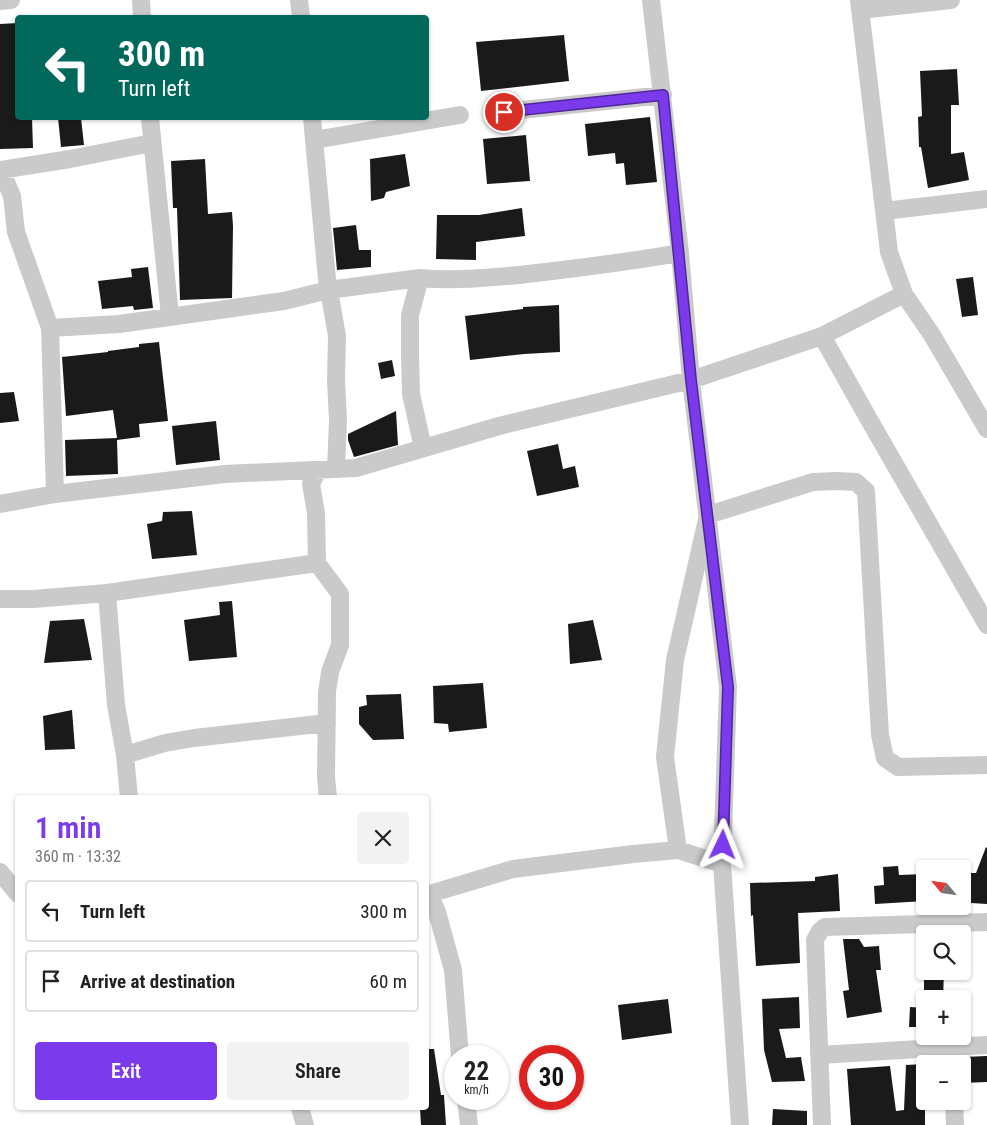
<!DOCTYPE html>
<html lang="en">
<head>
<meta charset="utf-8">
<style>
  :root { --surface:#fff; --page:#f2f2f2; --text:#222; --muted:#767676; --line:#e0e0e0; --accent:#7c3aed }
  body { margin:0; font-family:"Roboto Condensed",sans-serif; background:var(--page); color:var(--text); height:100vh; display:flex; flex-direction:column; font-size:19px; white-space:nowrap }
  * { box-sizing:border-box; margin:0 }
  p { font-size:16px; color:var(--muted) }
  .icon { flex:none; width:28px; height:28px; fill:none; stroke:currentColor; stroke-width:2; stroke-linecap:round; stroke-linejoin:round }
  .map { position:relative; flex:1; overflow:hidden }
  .drawer { position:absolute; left:15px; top:795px; width:414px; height:315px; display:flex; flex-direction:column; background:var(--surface); border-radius:5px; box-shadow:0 1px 4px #0004 }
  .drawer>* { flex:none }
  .guide { position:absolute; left:15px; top:15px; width:414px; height:105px; border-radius:5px; box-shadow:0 1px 4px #0004; background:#00695c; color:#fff; overflow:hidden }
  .needle { width:32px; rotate:299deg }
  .buttons { position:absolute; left:916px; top:860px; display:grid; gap:10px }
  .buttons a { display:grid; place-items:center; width:55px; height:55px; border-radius:5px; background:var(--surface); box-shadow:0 1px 4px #0004; font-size:25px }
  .speed { position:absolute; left:444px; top:1045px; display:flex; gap:10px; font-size:25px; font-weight:700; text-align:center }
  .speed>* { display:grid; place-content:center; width:65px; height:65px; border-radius:50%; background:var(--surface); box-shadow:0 1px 4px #0004; line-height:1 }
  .speed small { font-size:12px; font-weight:400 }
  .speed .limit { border:8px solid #d22; background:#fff; color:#111 }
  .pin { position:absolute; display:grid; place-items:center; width:42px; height:42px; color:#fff; margin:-21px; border:2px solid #fff; border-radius:50%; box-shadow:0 1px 5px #0007 }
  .me { position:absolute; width:55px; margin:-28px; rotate:2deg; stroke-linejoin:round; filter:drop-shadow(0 0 4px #0008) }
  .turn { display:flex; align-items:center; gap:18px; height:105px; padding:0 20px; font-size:22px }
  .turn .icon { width:65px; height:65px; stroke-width:2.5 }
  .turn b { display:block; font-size:35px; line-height:42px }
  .round { display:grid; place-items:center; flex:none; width:52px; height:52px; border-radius:5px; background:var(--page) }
  .overview { display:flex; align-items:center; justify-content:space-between; height:85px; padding:0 20px }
  h1 { font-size:30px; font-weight:600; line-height:38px; color:var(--accent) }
  .action { display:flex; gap:10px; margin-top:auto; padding:10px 20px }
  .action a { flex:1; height:58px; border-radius:5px; background:var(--accent); color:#fff; font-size:20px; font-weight:600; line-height:58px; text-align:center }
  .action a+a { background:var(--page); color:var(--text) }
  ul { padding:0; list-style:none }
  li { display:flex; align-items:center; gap:15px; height:62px; margin:0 10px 8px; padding:0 10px; border:2px solid var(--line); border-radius:5px }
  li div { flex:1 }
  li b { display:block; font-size:19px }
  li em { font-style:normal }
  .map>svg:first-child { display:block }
  .building { fill:#1a1a1a }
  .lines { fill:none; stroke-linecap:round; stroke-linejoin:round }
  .street { stroke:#cacaca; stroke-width:18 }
  .route-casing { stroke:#51269a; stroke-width:12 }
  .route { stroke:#7c3aed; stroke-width:9 }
</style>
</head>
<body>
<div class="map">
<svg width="987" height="1125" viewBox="0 0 987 1125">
  <rect width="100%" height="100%" fill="#fff"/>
  <path class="building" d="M18,23V118H32L33,148L0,149V24Z
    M564,35L569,81L481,91L476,42Z
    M957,69L959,105H951V154L964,152L969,180L928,188L921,147H919L918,117L922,116L920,71Z
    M650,117L657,182L626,185L624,163L616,164L615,153L588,156L585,124Z
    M58,118H81L84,145L61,147Z
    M526,135L530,181L487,184L483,139Z
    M405,154L410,186L386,192L384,198L371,201L370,159Z
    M205,159L208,214L232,212L233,226L232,298L180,300L177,208H173L171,161Z
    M522,208L525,236L476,242V260L436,259L437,215H479Z
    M356,225L359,250H371V267L337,270L333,228Z
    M148,267L153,308L134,310L133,306L102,309L98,281L132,277L131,269Z
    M973,277L978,315L962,317L956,279Z
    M559,305L560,352L524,354L470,360L465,316L523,309V307Z
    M159,342L168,421L139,424L140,437L117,440L118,474L66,476L65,440L117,438L113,410L66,416L62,357L108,352V351L139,347V344Z
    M392,360L395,376L381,379L378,363Z
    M14,392L19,421L0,423V393Z
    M396,411L398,445L354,457L348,440V434Z
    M216,421L220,460L176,465L172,426Z
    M558,444L563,469L575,466L579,487L537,496L527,451Z
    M192,511L197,555L152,559L147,524L162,521L163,512Z
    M232,601L237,657L189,661L184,620L220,615L219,602Z
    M84,619L92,660L44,663L50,621Z
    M593,620L602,660L570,664L568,624Z
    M483,683L487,728L449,732L448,724L434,723L433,686Z
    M401,694L404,739L373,740L359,724V707L367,705L366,695Z
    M72,710L75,749L45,750L43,716Z
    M986,847L987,848V904L971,903L967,873H976Z
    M898,866L899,875L925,874V901L875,904L874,886L884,885L883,867Z
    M838,874L840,911L798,913L800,963L756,966L753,915L751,916L750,883L815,881V877Z
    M843,939H859L864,947L879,946L881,970H876L882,1012L847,1018L843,991L849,990Z
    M924,971H944L943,999H924Z
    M799,997L800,1028L779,1029L786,1058L801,1057L805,1081L772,1082L764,1050L762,999Z
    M668,999L672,1033L622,1040L618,1005Z
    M910,1007L925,1008V1027H909Z
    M426,1049H434L441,1095H444L446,1125H421L420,1108H426Z
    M987,1056V1082L962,1083V1057Z
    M925,1064V1125H851L847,1069L890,1066L896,1111L904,1110L906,1065Z
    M773,1109L807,1111V1125H772Z"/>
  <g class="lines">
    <path class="street" d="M141,0L142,18
      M299,0L301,18
      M651,0L680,253L691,380L728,687L722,864L740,1125
      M859,0L889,252L904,294L932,335L987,429
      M0,1L11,0
      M860,10L951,0
      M503,112L663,95
      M150,118L170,316
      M312,118L327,279L337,336L336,380L338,420L336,469
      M314,140L460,115
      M0,170L70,159L152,143
      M1,170L12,196L16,232L50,328L55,494
      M884,211L987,199
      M50,328L119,324L284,301L328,290L420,278
      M822,336L867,416L987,625
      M423,448L411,394L410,355V315L420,278C453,281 486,278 519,275C573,269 627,262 680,253
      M0,504L55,494L225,474L356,468L499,426L691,380L822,336L904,294
      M317,563L340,594V645L330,672L327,692L326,777L328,798
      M107,593L116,705L125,755L129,798
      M0,599H33L107,593L317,563L316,513L311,484L318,470
      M125,755L165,743L194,738L327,723
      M678,850L665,757L675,660L708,515L813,482L836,481L856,482L866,491L880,735L885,758L898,767L987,765
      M0,872L18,894
      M426,895L513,869L633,854L678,850L722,864
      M426,896L434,905L437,912L453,970L460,1056
      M950,1048L951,1064
      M819,1055L987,1045
      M466,1099L469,1125
      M954,1101L955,1125
      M300,1108L305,1125
      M822,1125L815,940L820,931L825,927L987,922"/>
  </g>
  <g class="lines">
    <g class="route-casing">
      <path id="route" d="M504,112L663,95L691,380L728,687L723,845"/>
    </g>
    <use href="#route" class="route"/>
  </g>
</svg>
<div class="buttons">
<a><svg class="needle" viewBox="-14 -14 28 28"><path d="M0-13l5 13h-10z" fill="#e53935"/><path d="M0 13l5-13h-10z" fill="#767676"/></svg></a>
<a><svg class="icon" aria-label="search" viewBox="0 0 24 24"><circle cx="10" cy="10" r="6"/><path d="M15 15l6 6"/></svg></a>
<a>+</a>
<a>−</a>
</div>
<div class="speed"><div>22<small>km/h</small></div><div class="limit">30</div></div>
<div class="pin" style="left:504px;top:112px;background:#d93025"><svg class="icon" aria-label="arrive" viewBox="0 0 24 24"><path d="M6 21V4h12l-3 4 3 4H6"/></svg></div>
<svg class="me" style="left:723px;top:845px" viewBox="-20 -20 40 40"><path d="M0-17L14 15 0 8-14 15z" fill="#7c3aed" stroke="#fff" stroke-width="4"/></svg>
<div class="guide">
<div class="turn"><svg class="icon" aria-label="left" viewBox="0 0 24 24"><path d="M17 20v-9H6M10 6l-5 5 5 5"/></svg><div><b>300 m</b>Turn left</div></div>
</div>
<section class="drawer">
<div class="overview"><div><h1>1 min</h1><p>360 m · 13:32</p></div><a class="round"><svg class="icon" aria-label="close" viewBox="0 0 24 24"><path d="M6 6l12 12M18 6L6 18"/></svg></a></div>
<ul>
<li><svg class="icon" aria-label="left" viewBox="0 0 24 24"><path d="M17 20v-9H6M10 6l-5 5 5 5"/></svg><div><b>Turn left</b></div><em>300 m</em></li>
<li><svg class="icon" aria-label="arrive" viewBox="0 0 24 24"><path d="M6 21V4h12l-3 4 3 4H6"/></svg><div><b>Arrive at destination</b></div><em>60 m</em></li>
</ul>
<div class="action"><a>Exit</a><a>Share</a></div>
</section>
</div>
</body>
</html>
